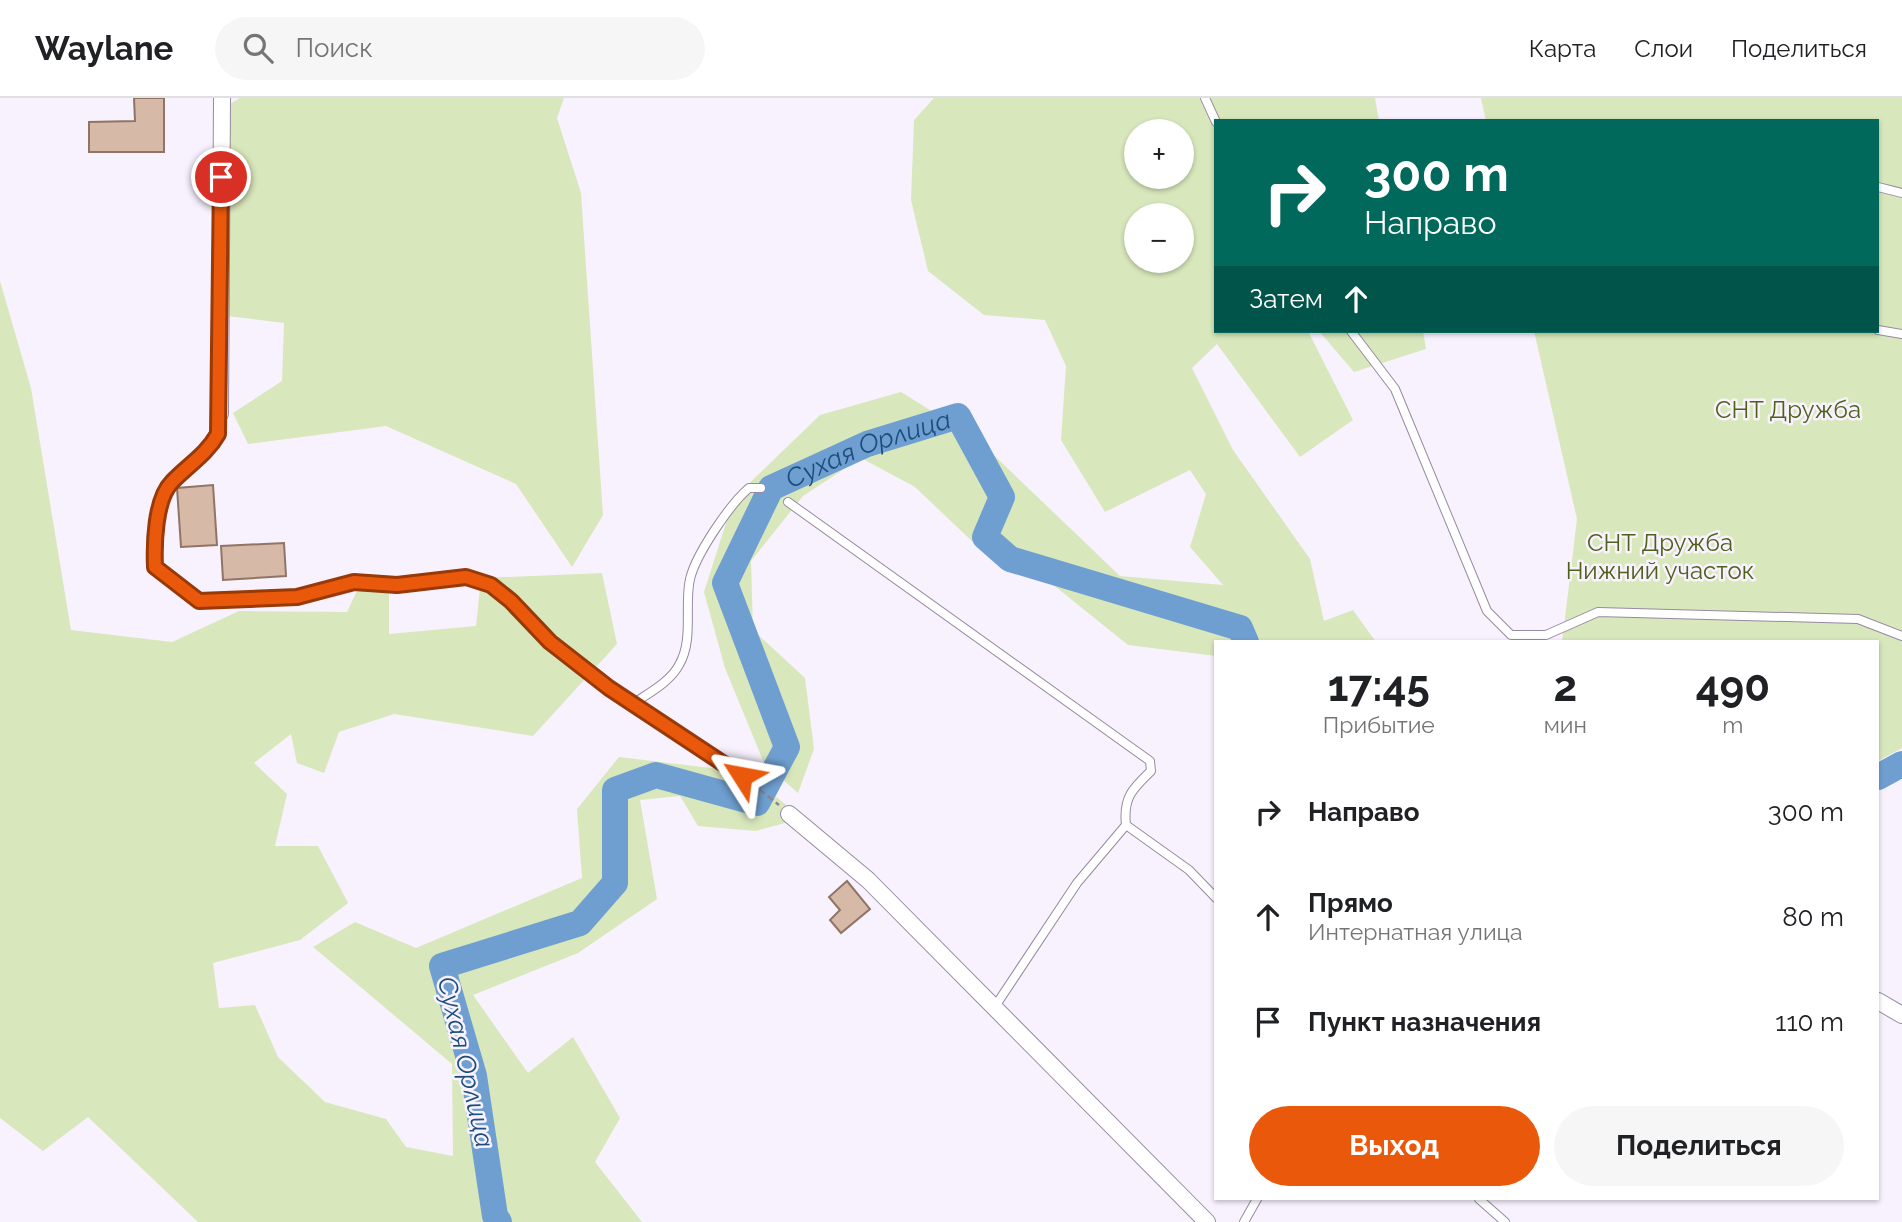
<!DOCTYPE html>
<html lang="ru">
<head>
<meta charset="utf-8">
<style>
  :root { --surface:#fff; --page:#f6f6f6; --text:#202124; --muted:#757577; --line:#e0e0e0; --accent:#ea580c }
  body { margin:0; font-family:Raleway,sans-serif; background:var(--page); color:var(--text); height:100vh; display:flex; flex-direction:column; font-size:26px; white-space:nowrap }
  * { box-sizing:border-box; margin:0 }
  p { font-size:23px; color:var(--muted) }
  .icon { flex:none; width:38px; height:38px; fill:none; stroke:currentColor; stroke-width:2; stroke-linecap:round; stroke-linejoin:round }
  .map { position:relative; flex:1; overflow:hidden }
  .side { position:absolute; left:1214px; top:542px; width:665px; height:560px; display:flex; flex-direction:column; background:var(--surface); border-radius:0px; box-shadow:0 2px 5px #0004 }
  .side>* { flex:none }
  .top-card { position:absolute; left:1214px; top:21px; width:665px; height:214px; border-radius:0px; box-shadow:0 2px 5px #0004; background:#00695c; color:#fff; overflow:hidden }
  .buttons { position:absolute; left:1124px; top:21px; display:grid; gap:14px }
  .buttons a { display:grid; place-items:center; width:70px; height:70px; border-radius:50%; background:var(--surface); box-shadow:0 2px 5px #0004; font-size:35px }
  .pin { position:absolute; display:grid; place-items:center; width:60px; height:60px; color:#fff; margin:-30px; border:4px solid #fff; border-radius:50%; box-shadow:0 2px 7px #0007 }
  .me { position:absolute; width:77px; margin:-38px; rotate:304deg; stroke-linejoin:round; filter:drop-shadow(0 0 5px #0008) }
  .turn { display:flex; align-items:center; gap:24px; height:147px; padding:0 35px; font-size:32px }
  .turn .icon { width:91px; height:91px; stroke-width:2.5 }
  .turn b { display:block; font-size:49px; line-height:60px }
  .then { display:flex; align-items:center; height:66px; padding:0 35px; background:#0003; gap:14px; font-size:26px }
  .eta { display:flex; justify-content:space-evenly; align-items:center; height:119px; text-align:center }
  .eta b { font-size:42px; font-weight:700; line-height:49px }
  .cta { display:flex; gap:14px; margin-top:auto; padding:14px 35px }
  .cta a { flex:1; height:80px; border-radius:42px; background:var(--accent); color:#fff; font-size:28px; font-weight:700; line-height:80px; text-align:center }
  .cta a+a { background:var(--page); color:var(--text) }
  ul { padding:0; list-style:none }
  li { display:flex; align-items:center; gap:21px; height:105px; padding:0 35px }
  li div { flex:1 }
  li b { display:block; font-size:26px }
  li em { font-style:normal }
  header { display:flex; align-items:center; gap:42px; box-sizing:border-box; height:98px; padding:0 35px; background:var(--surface); border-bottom:2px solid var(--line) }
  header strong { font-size:33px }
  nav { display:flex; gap:38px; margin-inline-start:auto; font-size:24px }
  .search { width:490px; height:63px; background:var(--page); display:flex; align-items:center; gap:18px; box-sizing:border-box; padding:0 24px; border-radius:38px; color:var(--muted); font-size:26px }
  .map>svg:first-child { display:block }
  .green { fill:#d9e7bc; fill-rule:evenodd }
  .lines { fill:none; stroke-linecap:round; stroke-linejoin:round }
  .river { stroke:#6f9fd1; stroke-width:26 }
  .building { fill:#d7b9a8; stroke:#907465; stroke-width:2 }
  .service-casing { stroke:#9789a3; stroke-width:10 }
  .minor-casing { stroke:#9789a3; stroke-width:18 }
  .path { stroke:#8c8691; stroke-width:2.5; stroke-dasharray:7 3.5; stroke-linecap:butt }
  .service { stroke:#fff; stroke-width:8 }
  .minor { stroke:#fff; stroke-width:16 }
  .route-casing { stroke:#983908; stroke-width:18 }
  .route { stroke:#ea580c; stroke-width:12 }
  .labels { text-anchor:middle; stroke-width:5; stroke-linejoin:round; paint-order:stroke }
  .park-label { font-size:24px; fill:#4f6019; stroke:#f8f2fe }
  .water-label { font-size:26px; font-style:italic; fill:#1b4e7e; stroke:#f8f2fe }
</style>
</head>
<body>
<header>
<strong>Waylane</strong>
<div class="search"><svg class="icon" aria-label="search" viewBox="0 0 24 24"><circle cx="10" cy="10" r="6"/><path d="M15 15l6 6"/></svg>Поиск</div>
<nav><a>Карта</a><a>Слои</a><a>Поделиться</a></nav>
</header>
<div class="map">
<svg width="1902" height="1124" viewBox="0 0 1902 1124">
  <rect width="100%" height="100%" fill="#f8f2fe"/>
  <path class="green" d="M240,0H564L557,20L581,95L603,417L572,469L516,386L386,328L248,346L233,315L282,283L284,225L228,218L230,6Z
    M934,0H1375L1379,23H1216V233H1308L1353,322L1300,359L1217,246L1192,270L1233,352L1310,461L1324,523L1353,512L1376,544H1216V558L1128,547L1031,469L975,446L915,389L861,360L803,398L751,463L753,532L805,580L814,651L798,695L764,665L725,570L704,494L734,400L820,317L901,294L978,342L1120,478L1223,487L1190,449L1206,396L1190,372L1105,414L1061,342L1066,268L1045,222L984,217L928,173L911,102L914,22ZM1136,33H1181V79H1136ZM1136,117H1181V163H1136Z
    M1481,0H1902V650L1878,663V544H1562L1577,421L1534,233H1878V23H1486Z
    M0,183L31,290L71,532L172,544L239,513L347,514L364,478L389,481V536L476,528L481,480L602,475L617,546L533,638L394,616L339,634L324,675L297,665L291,636L254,665L287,696L275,748H318L348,805L300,842L213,865L219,910L255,907L278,959L325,1004L386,1021L406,1049L453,1058L452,966L313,849L355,824L416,850L582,780L577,711L619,659L744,674L803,720L756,733L698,728L680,698L640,702L657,801L578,855L473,897L528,975L573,939L620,1020L595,1064L642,1124H198L88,1019L43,1053L0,1020Z
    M1319,233H1423L1426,251L1354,274Z"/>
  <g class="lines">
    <g class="river">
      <path d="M1878,679L1902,666"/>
      <path id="s1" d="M499,1124L495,1118L474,978L442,868L580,825L615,785V692L656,677L757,705L787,649L725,485L771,390L867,346L958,318L1002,399L985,439L1010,461L1240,530L1246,544"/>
    </g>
  </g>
  <path class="building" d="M134,0H164V54H89V24L135,23Z
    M213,387L217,447L181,449L177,390Z
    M284,445L286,478L223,482L221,448Z
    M847,783L870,811L841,835L830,822L840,812L829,799Z"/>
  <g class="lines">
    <g class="service-casing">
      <path id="service" d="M1205,0L1216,24
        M1878,89L1902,95
        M1878,232L1902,236
        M1351,233L1395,291L1487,513L1511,537H1546L1598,514L1858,521L1902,538
        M220,316C215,358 195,357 171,384C155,402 154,446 155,469L199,503L297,499L354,484L397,487L466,479L491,487L550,544L609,590L742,678
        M788,404L1150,663L1151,673C1132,691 1123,700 1126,727L1189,772L1216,800
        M634,605C649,595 670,584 679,567C694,542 684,507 690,481C696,456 730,406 749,390H761
        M996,907L1077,785L1126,727
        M1479,1101L1505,1124
        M1244,1124L1257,1101"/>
    </g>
    <g class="minor-casing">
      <path id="minor" d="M220,316L222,0
        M789,716L868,782L1207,1124
        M1878,903L1902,917"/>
    </g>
    <path class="path" d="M751,685L779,707"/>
    <use href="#service" class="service"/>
    <use href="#minor" class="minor"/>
  </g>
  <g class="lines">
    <g class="route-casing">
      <path id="route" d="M221,79L218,336C206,357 188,367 172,384C155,401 154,446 155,469L199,503L297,499L354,484L397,487L466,479L491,487L511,503L550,544L609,590L742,678"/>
    </g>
    <use href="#route" class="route"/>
  </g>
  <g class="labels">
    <g class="park-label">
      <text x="1788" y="320">СНТ Дружба</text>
      <text x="1660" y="453">СНТ Дружба<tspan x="1660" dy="28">Нижний участок</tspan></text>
    </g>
    <g class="water-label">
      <text dy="9" stroke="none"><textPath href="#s1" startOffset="1152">Сухая Орлица</textPath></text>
      <text transform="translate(466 964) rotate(77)" y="9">Сухая Орлица</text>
    </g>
  </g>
</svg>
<div class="buttons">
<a>+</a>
<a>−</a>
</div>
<div class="pin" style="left:221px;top:79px;background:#d93025"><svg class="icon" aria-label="arrive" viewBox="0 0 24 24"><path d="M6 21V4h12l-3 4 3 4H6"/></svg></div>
<svg class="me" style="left:742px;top:678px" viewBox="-20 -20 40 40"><path d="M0-17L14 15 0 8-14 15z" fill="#ea580c" stroke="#fff" stroke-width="4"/></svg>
<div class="top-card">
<div class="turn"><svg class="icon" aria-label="right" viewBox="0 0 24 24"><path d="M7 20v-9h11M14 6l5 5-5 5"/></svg><div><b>300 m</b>Направо</div></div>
<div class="then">Затем<svg class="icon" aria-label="ahead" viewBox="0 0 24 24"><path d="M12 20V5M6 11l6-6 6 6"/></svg></div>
</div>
<section class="side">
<div class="eta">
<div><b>17:45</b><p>Прибытие</p></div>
<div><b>2</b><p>мин</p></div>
<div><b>490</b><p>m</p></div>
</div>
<ul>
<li><svg class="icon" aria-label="right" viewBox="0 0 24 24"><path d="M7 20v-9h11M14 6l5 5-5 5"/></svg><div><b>Направо</b></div><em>300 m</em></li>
<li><svg class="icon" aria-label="ahead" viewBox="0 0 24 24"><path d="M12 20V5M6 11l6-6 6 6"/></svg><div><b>Прямо</b><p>Интернатная улица</p></div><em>80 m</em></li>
<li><svg class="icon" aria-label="arrive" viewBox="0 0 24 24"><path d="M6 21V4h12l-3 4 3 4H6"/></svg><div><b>Пункт назначения</b></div><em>110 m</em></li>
</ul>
<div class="cta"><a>Выход</a><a>Поделиться</a></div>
</section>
</div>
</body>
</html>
